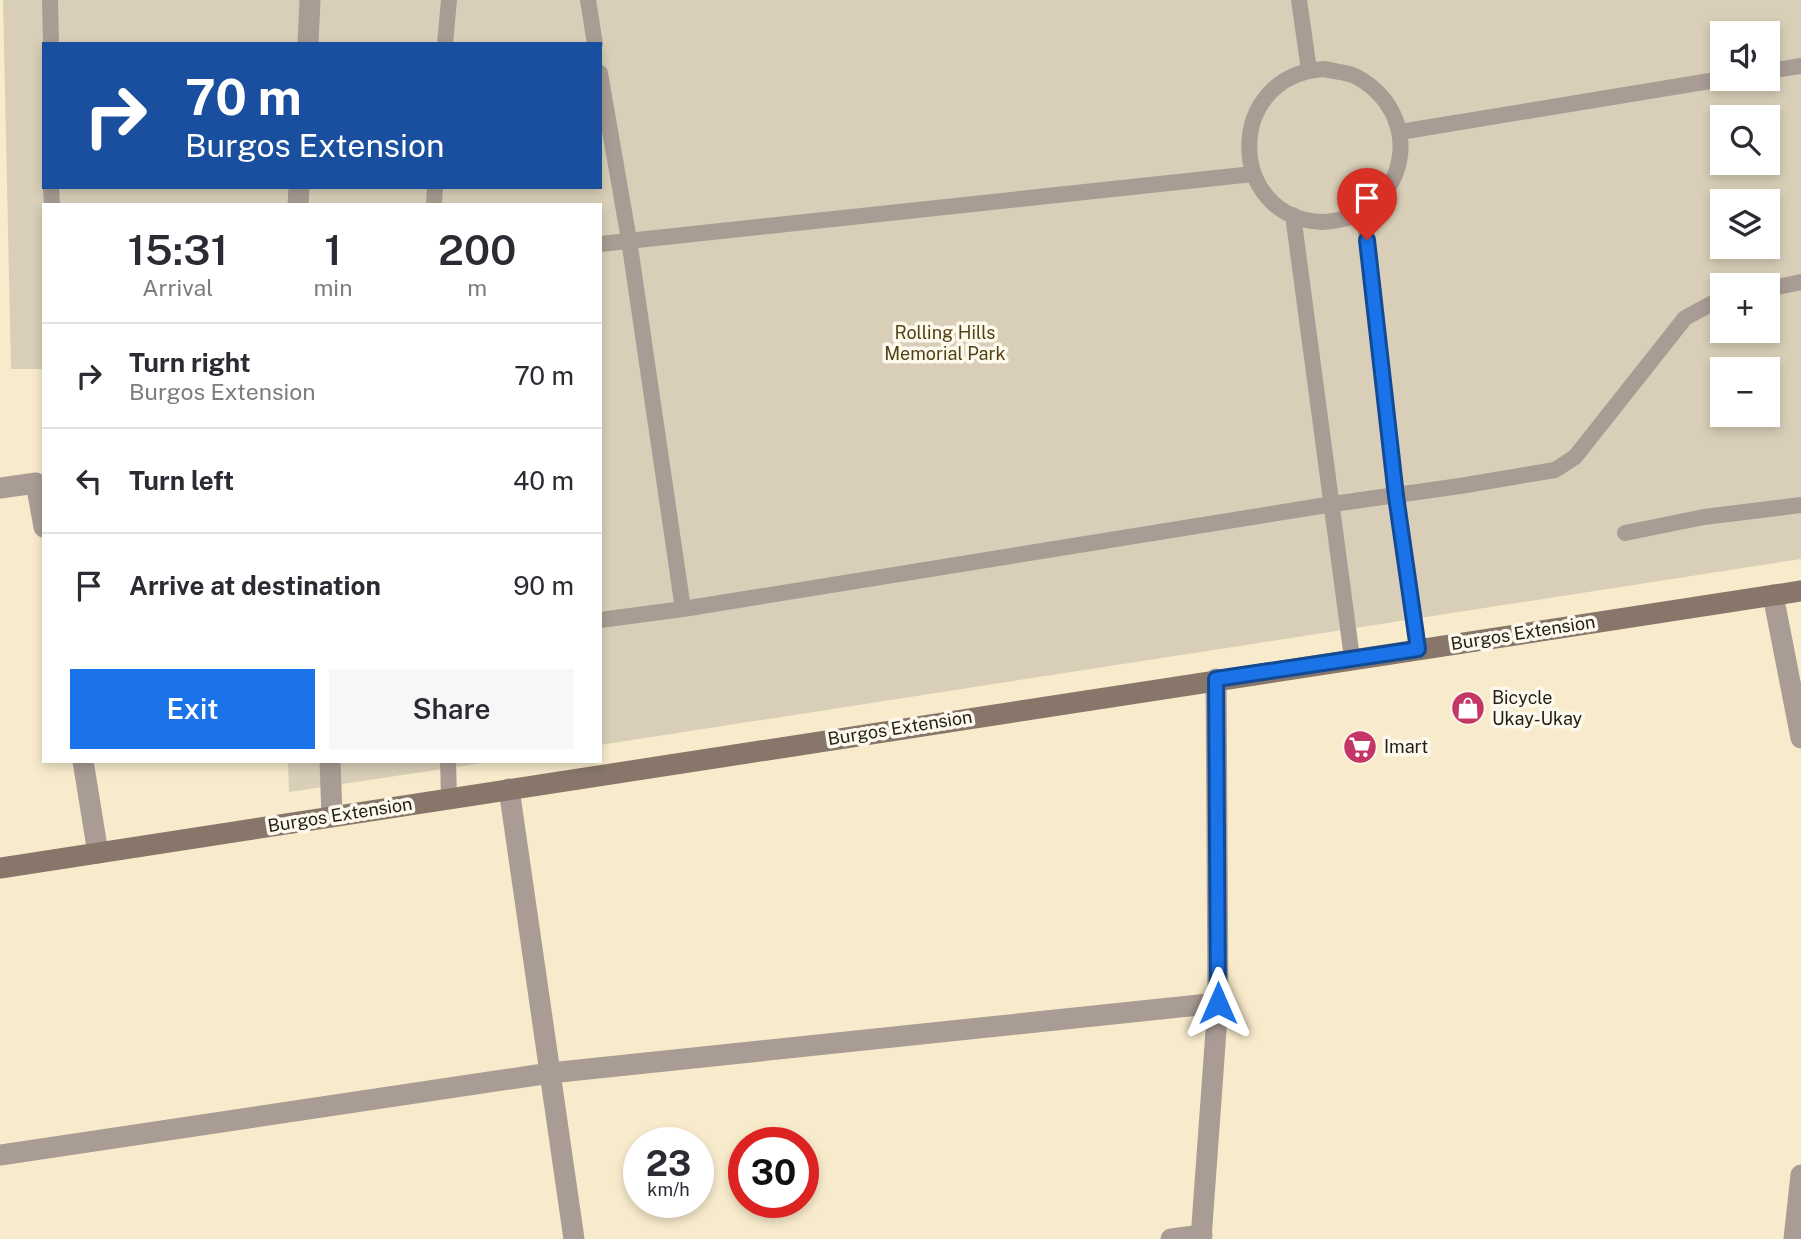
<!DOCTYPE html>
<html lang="en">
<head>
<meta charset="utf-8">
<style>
  :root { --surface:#fff; --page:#f7f7f7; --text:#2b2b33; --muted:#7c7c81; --line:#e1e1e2; --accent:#1a73e8 }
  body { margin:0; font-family:"Public Sans",sans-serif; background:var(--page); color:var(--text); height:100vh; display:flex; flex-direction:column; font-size:26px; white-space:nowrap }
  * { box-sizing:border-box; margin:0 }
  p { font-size:23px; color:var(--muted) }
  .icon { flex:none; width:38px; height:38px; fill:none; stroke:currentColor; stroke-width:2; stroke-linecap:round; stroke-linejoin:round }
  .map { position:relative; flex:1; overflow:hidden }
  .drawer { position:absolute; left:42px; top:203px; width:560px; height:560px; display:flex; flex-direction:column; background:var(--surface); border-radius:0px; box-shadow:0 4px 10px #0003 }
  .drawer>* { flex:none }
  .hud { position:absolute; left:42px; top:42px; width:560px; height:147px; border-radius:0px; box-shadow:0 4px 10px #0003; background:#1a4fa0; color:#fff; overflow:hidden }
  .fabs { position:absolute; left:1710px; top:21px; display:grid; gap:14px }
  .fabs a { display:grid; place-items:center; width:70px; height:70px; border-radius:0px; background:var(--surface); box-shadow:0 4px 10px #0003; font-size:35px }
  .speed { position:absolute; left:623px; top:1127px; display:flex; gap:14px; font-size:35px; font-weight:700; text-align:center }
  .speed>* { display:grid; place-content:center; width:91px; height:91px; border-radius:50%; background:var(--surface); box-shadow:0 4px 10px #0003; line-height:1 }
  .speed small { font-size:18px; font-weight:400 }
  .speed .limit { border:10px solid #d22; background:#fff; color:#111 }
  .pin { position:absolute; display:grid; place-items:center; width:60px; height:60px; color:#fff; margin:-72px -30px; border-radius:50% 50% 50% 0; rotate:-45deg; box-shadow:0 0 7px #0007 }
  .pin .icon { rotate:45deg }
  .me { position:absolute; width:77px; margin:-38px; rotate:0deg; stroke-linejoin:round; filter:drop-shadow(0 0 5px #0008) }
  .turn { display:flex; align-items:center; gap:24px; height:147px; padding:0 28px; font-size:32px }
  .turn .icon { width:91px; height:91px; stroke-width:2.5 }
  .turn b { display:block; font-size:49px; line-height:60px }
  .eta { display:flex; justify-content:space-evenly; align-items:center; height:119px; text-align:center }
  .eta b { font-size:42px; font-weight:600; line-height:49px }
  .button { display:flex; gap:14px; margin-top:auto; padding:14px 28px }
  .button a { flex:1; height:80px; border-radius:0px; background:var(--accent); color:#fff; font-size:28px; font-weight:600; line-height:80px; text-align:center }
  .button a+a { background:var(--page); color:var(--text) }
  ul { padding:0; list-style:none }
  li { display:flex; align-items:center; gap:21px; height:105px; padding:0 28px; border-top:2px solid var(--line) }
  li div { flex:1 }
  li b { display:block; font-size:26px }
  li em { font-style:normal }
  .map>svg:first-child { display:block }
  .green { fill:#d9cfb8; fill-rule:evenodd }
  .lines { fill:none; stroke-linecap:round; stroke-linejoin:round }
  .lane { stroke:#a99c94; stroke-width:16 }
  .street { stroke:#a99c94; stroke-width:21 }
  .secondary { stroke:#88766a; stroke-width:21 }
  .route-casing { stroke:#114b97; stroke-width:18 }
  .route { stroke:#1a73e8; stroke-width:12 }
  .labels { text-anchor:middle; stroke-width:7; stroke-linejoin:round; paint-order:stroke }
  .park-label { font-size:18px; fill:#534215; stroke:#fef9ed }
  .street-label { font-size:18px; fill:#241f14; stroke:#fef9ed }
  .poi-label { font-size:18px; fill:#241f14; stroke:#fef9ed; text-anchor:start }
</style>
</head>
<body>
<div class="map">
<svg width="1801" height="1239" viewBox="0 0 1801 1239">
  <rect width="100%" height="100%" fill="#f8ebcc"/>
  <path class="green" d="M3,0H1801V559L600,745V205H44V369H11ZM1722,33H1768V79H1722ZM44,44H600V187H44ZM1722,117H1768V163H1722ZM1722,201H1768V247H1722ZM1722,285H1768V331H1722ZM1722,369H1768V415H1722Z
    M288,761H496L289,792Z"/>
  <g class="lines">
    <path class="lane" d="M50,0L51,44
      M588,0L595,44
      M1299,0L1309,70
      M445,44L449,0
      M1325,69C1335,72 1348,72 1357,77C1393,97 1410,136 1395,175C1389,189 1375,203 1364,214C1351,217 1335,222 1322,222C1225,218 1224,74 1325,69Z
      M1768,71L1801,66
      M600,73L629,240L683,609
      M1400,132L1722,79
      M51,187L52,205
      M434,205L435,187
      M1364,214L1396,497L1418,649
      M1293,215L1352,658
      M600,244L1253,174
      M1768,289L1801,282
      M1625,533L1704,517L1801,505
      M600,620L683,609L1333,504L1460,486L1555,470L1575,457L1685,318L1722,298
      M448,761L449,798"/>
    <path class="street" d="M308,44L310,0
      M298,205L299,187
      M0,488L36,483L44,527
      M1773,595L1801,738
      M83,761L98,853
      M330,761L332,816
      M509,789L574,1239
      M0,1155L550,1073L1218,1003
      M1171,1239L1202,1235
      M1201,1239L1218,1003L1216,679
      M1794,1239L1801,1175"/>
    <path class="secondary" d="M0,868L1801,591"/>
  </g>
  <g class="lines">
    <g class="route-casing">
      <path id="route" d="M1218,1003L1216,679L1418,649L1396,496L1367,240"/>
    </g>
    <use href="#route" class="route"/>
  </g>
  <defs>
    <g id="shop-disc" transform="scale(1.75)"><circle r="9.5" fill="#c43665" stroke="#fef9ed"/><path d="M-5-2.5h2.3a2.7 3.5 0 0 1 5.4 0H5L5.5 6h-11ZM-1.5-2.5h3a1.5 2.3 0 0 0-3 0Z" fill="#fff"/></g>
    <g id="supermarket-disc" transform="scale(1.75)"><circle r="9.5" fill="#c43665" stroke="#fef9ed"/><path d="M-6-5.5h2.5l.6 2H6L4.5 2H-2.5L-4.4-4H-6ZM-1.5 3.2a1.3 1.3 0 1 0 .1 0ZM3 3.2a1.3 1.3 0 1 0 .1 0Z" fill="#fff"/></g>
  </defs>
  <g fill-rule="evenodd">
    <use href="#shop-disc" x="1468" y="708"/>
    <use href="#supermarket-disc" x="1360" y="747"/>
  </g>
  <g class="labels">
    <g class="park-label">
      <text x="945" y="339">Rolling Hills<tspan x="945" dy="21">Memorial Park</tspan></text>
    </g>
    <g class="street-label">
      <text transform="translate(1523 633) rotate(-9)" y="6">Burgos Extension</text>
      <text transform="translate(900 728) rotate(-9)" y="6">Burgos Extension</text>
      <text transform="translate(340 815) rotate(-9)" y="6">Burgos Extension</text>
    </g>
    <g class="poi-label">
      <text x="1492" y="704">Bicycle<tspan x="1492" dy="21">Ukay-Ukay</tspan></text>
      <text x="1384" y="753">Imart</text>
    </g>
  </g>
</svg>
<div class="fabs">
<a><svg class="icon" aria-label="sound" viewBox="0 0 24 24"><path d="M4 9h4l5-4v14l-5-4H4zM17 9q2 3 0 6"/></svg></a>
<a><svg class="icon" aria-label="search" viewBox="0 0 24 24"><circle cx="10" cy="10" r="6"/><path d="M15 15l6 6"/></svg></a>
<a><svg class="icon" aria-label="layers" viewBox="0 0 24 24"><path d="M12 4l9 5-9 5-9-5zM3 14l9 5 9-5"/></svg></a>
<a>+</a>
<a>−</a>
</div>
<div class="speed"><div>23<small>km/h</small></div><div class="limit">30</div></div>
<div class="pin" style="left:1367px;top:240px;background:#d93025"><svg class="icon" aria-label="arrive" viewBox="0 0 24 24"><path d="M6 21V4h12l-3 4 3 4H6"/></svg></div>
<svg class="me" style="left:1218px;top:1003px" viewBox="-20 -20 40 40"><path d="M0-17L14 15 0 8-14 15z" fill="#1a73e8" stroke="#fff" stroke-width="4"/></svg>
<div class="hud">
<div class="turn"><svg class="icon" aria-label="right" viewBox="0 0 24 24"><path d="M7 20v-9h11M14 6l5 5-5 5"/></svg><div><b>70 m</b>Burgos Extension</div></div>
</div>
<section class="drawer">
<div class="eta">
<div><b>15:31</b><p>Arrival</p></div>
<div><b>1</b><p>min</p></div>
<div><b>200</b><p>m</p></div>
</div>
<ul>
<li><svg class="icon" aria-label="right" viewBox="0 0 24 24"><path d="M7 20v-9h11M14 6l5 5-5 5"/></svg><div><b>Turn right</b><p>Burgos Extension</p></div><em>70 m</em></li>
<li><svg class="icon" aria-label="left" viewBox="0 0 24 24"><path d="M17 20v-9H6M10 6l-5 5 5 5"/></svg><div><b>Turn left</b></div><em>40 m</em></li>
<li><svg class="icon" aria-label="arrive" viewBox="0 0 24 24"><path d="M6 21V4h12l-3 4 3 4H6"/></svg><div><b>Arrive at destination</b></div><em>90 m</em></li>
</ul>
<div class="button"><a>Exit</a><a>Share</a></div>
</section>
</div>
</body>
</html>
